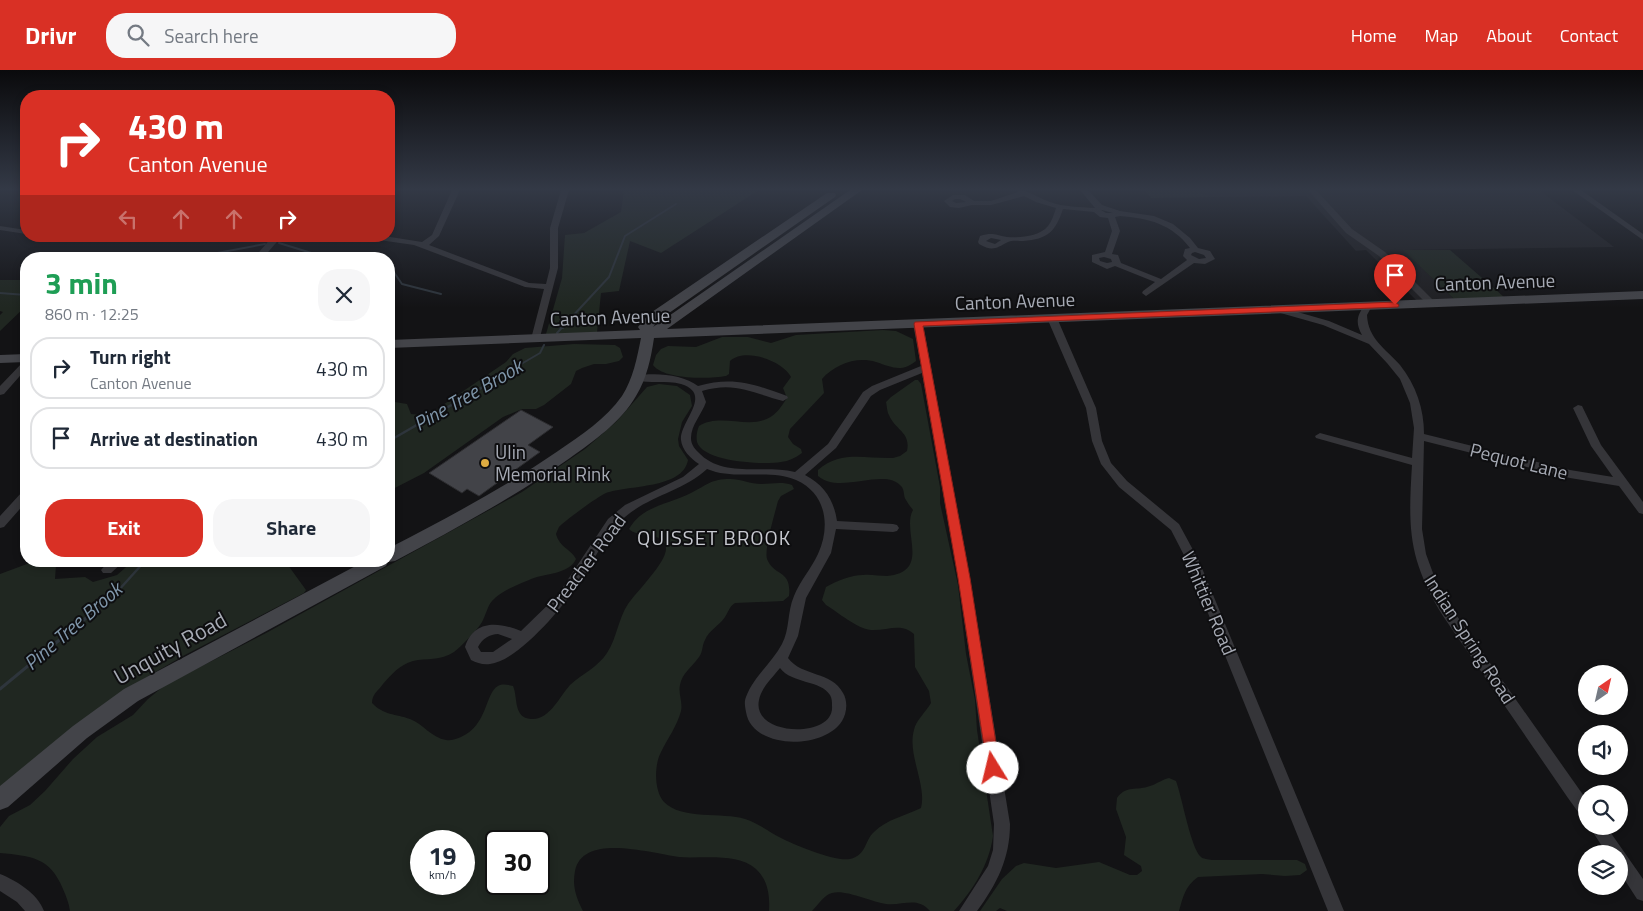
<!DOCTYPE html>
<html lang="en">
<head>
<meta charset="utf-8">
<style>
  :root { --surface:#fff; --page:#f6f6f7; --text:#1f2937; --muted:#747a83; --line:#e0e1e3; --accent:#d93025 }
  body { margin:0; font-family:"Titillium Web",sans-serif; background:var(--page); color:var(--text); height:100vh; display:flex; flex-direction:column; font-size:19px; white-space:nowrap }
  * { box-sizing:border-box; margin:0 }
  p { font-size:16px; color:var(--muted) }
  .icon { flex:none; width:28px; height:28px; fill:none; stroke:currentColor; stroke-width:2; stroke-linecap:round; stroke-linejoin:round }
  .map { position:relative; flex:1; overflow:hidden }
  .drawer { position:absolute; left:20px; top:182px; width:375px; height:315px; display:flex; flex-direction:column; background:var(--surface); border-radius:20px; box-shadow:0 2px 8px #0003 }
  .drawer>* { flex:none }
  .hud { position:absolute; left:20px; top:20px; width:375px; height:152px; border-radius:20px; box-shadow:0 2px 8px #0003; background:#d93025; color:#fff; overflow:hidden }
  .needle { width:32px; rotate:34deg }
  .buttons { position:absolute; left:1578px; top:595px; display:grid; gap:10px }
  .buttons a { display:grid; place-items:center; width:50px; height:50px; border-radius:50%; background:var(--surface); box-shadow:0 2px 8px #0003; font-size:25px }
  .speed { position:absolute; left:410px; top:760px; display:flex; gap:10px; font-size:25px; font-weight:700; text-align:center }
  .speed>* { display:grid; place-content:center; width:65px; height:65px; border-radius:50%; background:var(--surface); box-shadow:0 2px 8px #0003; line-height:1 }
  .speed small { font-size:12px; font-weight:400 }
  .speed .limit { border:2px solid #111; border-radius:8px; background:#fff; color:#111 }
  .pin { position:absolute; display:grid; place-items:center; width:42px; height:42px; color:#fff; margin:-51px -21px; border-radius:50% 50% 50% 0; rotate:-45deg; box-shadow:0 0 5px #0007 }
  .pin .icon { rotate:45deg }
  .me { position:absolute; width:55px; margin:-28px; rotate:351deg; stroke-linejoin:round; filter:drop-shadow(0 0 4px #0008) }
  .turn { display:flex; align-items:center; gap:18px; height:105px; padding:0 25px; font-size:22px }
  .turn .icon { width:65px; height:65px; stroke-width:2.5 }
  .turn b { display:block; font-size:35px; line-height:42px }
  .lanes { display:flex; align-items:center; height:48px; padding:0 25px; background:#0003; justify-content:center; gap:25px; direction:ltr }
  .lanes .off { opacity:.35 }
  .round { display:grid; place-items:center; flex:none; width:52px; height:52px; border-radius:20px; background:var(--page) }
  .headline { display:flex; align-items:center; justify-content:space-between; height:85px; padding:0 25px }
  h1 { font-size:30px; font-weight:700; line-height:38px; color:#1e9e55 }
  .primary-button { display:flex; gap:10px; margin-top:auto; padding:10px 25px }
  .primary-button a { flex:1; height:58px; border-radius:20px; background:var(--accent); color:#fff; font-size:20px; font-weight:700; line-height:58px; text-align:center }
  .primary-button a+a { background:var(--page); color:var(--text) }
  ul { padding:0; list-style:none }
  li { display:flex; align-items:center; gap:15px; height:62px; margin:0 10px 8px; padding:0 15px; border:2px solid var(--line); border-radius:20px }
  li div { flex:1 }
  li b { display:block; font-size:19px }
  li em { font-style:normal }
  header { display:flex; align-items:center; gap:30px; box-sizing:border-box; height:70px; padding:0 25px; background:var(--accent); color:#fff }
  header strong { font-size:24px }
  nav { display:flex; gap:28px; margin-inline-start:auto; font-size:18px }
  .search { width:350px; height:45px; background:var(--page); display:flex; align-items:center; gap:12px; box-sizing:border-box; padding:0 18px; border-radius:20px; color:var(--muted); font-size:19px }
  .map>svg:first-child { display:block }
  .built { fill:#1f1f22 }
  .green { fill:#202721; fill-rule:evenodd }
  .lines { fill:none; stroke-linecap:round; stroke-linejoin:round }
  .stream-far2 { stroke:#2e353c; stroke-width:2 }
  .stream-far1 { stroke:#2e353c; stroke-width:2.5 }
  .stream { stroke:#2e353c; stroke-width:3 }
  .building { fill:#424348; stroke:#2d2d30 }
  .street { fill:#353539; fill-rule:evenodd }
  .secondary { fill:#434449; fill-rule:evenodd }
  .route { fill:#d93025; stroke:#8d1f18 }
  .poi-dot { fill:#deac42; stroke:#0e0e10; stroke-width:2 }
  .labels { text-anchor:middle; stroke-width:4; stroke-linejoin:round; paint-order:stroke }
  .street-label { font-size:19px; fill:#a6aab4; stroke:#0e0e10 }
  .poi-label { font-size:19px; fill:#a6aab4; stroke:#0e0e10; text-anchor:start }
  .water-label { font-size:20px; font-style:italic; fill:#8097ab; stroke:#0e0e10 }
  .neighbourhood-label { font-size:20px; letter-spacing:1px; fill:#c7c9d0; stroke:#0e0e10 }
  .near-street-label { font-size:22px; fill:#a6aab4; stroke:#0e0e10 }
</style>
</head>
<body>
<header>
<strong>Drivr</strong>
<div class="search"><svg class="icon" aria-label="search" viewBox="0 0 24 24"><circle cx="10" cy="10" r="6"/><path d="M15 15l6 6"/></svg>Search here</div>
<nav><a>Home</a><a>Map</a><a>About</a><a>Contact</a></nav>
</header>
<div class="map">
<svg width="1643" height="841" viewBox="0 0 1643 841">
  <rect width="100%" height="100%" fill="#131315"/>
  <path class="built" d="M1196,120H1539L1614,177L1404,180L1454,229L1417,231L1366,180L1356,181L1306,126L1211,127Z"/>
  <path class="green" d="M624,120H759L661,183L630,171L619,221L601,223L597,263L546,264L562,208L565,165L584,163L621,142Z
    M1145,120H1196L1211,127L1151,128Z
    M1403,180H1450L1504,227L1454,229Z
    M0,210H26V236L0,261V245L3,242L0,241Z
    M883,260L896,261L913,269L916,291C901,303 892,297 876,292C857,286 835,294 822,309L824,323L790,359L788,367L793,374L801,379L802,383C795,388 789,391 781,392C763,395 703,392 697,372C696,366 697,361 699,356C721,342 751,361 772,346C778,342 783,334 787,328L783,318L791,307C783,291 745,277 730,291L729,304L726,306C710,309 664,310 653,295L656,285L661,279L668,276L696,277L722,267H748L771,273L796,265Z
    M574,274L615,275L620,278L623,287L619,291L606,294H594L582,298L576,301L571,314L544,335L536,339H522L503,347L424,403L389,421V331L407,334L411,344L421,345L437,339L506,292L513,284L525,278Z
    M915,310H918L921,314L940,417V433L958,515L966,584L975,630L977,660L993,766C989,795 973,820 954,841H930C917,826 903,836 886,834C872,832 845,819 832,823C824,825 818,835 812,841H769C770,826 768,810 756,799C737,782 702,789 679,787C653,784 583,762 575,801C572,816 576,827 583,841H70C69,833 66,826 63,819C50,787 31,786 0,783V757L9,746L30,735L45,721L73,689L97,667L133,645L148,629L165,615L268,562L522,422L585,379L616,352L647,317L659,314L677,316L690,325L692,336L682,352L678,369L679,376L688,390C683,419 628,415 606,423C600,425 563,452 559,457C558,459 557,461 556,464C560,478 570,478 576,489C569,505 543,503 529,510C517,515 501,521 492,531C487,537 486,545 482,552C479,558 460,578 454,582C441,591 426,588 413,591C399,595 392,604 383,614C378,621 372,624 372,633C383,645 396,644 410,649C423,654 432,668 446,670C451,671 456,669 461,667C488,655 485,623 498,616C503,613 508,615 513,616C518,627 513,648 531,649C549,651 560,626 570,615C582,604 598,597 607,583C617,568 618,549 628,534C636,522 667,492 666,478C665,461 637,468 629,459C643,435 668,435 691,423C707,415 711,409 730,409C740,409 751,414 761,414C771,414 782,411 792,415L794,419L781,426L778,431C775,443 764,479 767,489C774,507 792,499 789,526L783,531L735,533C729,537 729,541 725,547C719,556 709,560 705,570C702,575 703,582 699,587C693,596 682,603 680,615C678,623 683,633 681,641C677,656 668,668 661,682C654,695 654,721 664,732C681,750 723,742 745,749C758,753 769,762 781,768C794,775 836,792 850,789C867,785 864,771 874,762C887,749 905,746 921,738C927,715 907,684 914,660C916,650 926,642 931,633L929,621L915,597L914,564C901,552 887,561 871,560C856,558 839,543 826,535L822,530L826,517C837,511 851,505 863,505C871,504 879,506 887,506C932,502 901,461 913,440C911,437 908,434 906,430C903,426 905,420 901,416C885,397 839,425 818,406V400C841,380 865,389 893,388L900,386L907,381C911,362 895,360 889,345C887,342 887,336 886,332L891,327ZM421,771H464V814H421ZM496,771H539V814H496Z
    M35,491H52L56,495L55,509L85,507L93,512L117,505L133,491H285L306,520L304,523L183,586L128,618L0,721V504Z
    M1169,708L1176,711C1182,727 1191,779 1201,787C1203,789 1208,789 1212,790H1297L1305,794L1307,800L1300,805L1285,806L1262,804L1198,807C1185,816 1183,827 1179,841H1007L1000,838L996,841H980L1002,809L1016,796L1024,793L1056,798L1099,792L1130,805H1137L1142,801L1141,796L1124,785L1126,767L1116,739L1117,728C1126,715 1137,721 1150,716C1157,714 1161,710 1169,708Z"/>
  <g class="lines">
    <path class="stream-far2" d="M279,173L331,189
      M185,189L265,174
      M389,198H391L402,214L441,224
      M0,223L26,225
      M553,256L563,258
      M557,263L609,207L625,166L676,134
      M511,300L540,283L544,275"/>
    <path class="stream-far1" d="M389,371L514,299
      M101,535L117,522L145,491"/>
    <path class="stream" d="M0,619L103,534"/>
  </g>
  <path class="building" d="M521,340L553,357L528,375L540,382L479,426L467,419L462,423L429,403Z"/>
  <g class="lines">
    <path class="street" d="M452,120H460L439,166L429,175L529,213L546,214L550,198V158L561,120H569L558,158V198L539,271L536,272L531,269L544,219L525,217L414,175L365,168L361,166H384L422,172L432,165Z
      M1016,120C1029,120 1038,128 1050,132C1064,137 1080,137 1095,138L1080,120H1088L1102,135L1120,141L1154,146L1173,154L1190,168L1198,178L1210,181L1215,189L1205,194L1194,193L1146,226L1142,223L1143,221L1155,212L1115,196L1107,199L1092,192V185L1105,182L1112,161L1108,148L1100,147L1094,142L1063,139C1055,162 1048,169 1023,171C1019,171 1011,170 1008,172C996,178 993,182 979,174L978,172L980,166C993,162 995,165 1007,167C1019,168 1039,167 1048,156C1052,151 1054,144 1056,138L1036,132L1024,126L991,135H972L959,138L950,137L944,131L953,125H965L974,131H991L1018,122ZM955,129H960L966,132L956,133L952,131ZM1101,140H1102L1113,143H1106ZM1120,146C1148,148 1172,154 1190,178L1185,179L1183,186L1187,190L1161,209L1121,193L1118,185L1112,184L1120,161L1115,147ZM991,168L1001,170L995,174L986,171ZM1195,182L1204,185L1206,188L1199,189L1191,185L1192,183ZM1104,187L1111,189L1112,192L1107,193L1100,191L1099,188Z
      M1308,120H1316L1352,159L1385,182L1434,231V235H1428L1379,186L1346,163Z
      M1572,120H1581L1643,164V170Z
      M0,156L26,160V164L0,160Z
      M273,166H282L262,189H253Z
      M1368,233L1372,236L1367,245C1368,269 1386,279 1400,295C1416,315 1424,339 1424,364L1570,400L1613,407L1591,376L1573,338L1578,335L1582,336L1601,375L1643,432V444L1639,443L1619,416L1570,408L1424,371L1422,459L1426,484L1437,514L1452,539L1586,729V748L1581,746L1568,728L1443,546C1408,489 1408,459 1412,395L1316,368L1315,366L1320,363L1412,388L1414,358L1410,333L1400,309L1387,293L1369,274L1323,255L1277,242L1276,240L1280,237L1329,251L1362,265C1355,252 1357,246 1365,234Z
      M1052,245L1057,248L1096,338L1102,371L1111,393L1127,411L1179,454L1199,491L1344,841H1328L1187,491L1171,460L1119,417L1101,394L1092,371L1086,338L1047,248Z
      M918,251L923,254L970,508L1010,754C1010,788 997,814 977,841H959L988,796L993,780L994,754L958,508L922,303L880,320L871,326L836,378L805,405C824,415 834,430 837,451L893,454L897,455L899,458L897,461L893,462L836,459L831,483L806,528L798,566L788,588C802,607 832,601 843,623C848,631 847,643 842,651C824,680 752,680 746,642C745,636 744,632 746,627C754,606 772,593 782,574C790,559 787,542 794,526C800,511 811,499 818,484C831,456 826,423 796,410C769,398 736,411 707,399C683,421 649,426 625,447C605,464 594,492 579,513C564,536 518,591 490,594C483,595 477,593 471,590L465,577C474,549 499,552 521,561L557,526L608,449L625,435L683,407L699,394C691,389 682,380 681,370C679,352 714,324 681,314C666,310 650,314 635,310L633,308L635,306C653,302 683,304 698,316C733,306 754,314 787,326L788,328L783,331C752,323 735,311 702,321L706,332C702,344 691,355 691,368C691,374 694,378 698,382C723,409 763,394 795,402L828,374L863,322L872,316L921,296L913,254ZM498,564L512,569L493,582H481L478,577C482,569 490,564 498,564ZM780,598C792,614 821,610 830,625C832,628 832,632 832,636C835,669 751,667 759,630C761,618 773,607 780,598Z
      M26,291V299L4,324L0,325V316L23,292Z
      M26,421V432L4,457L0,458V446L22,422Z
      M109,491H124L111,503H103L101,500Z
      M1589,756H1606L1643,809V831L1637,829L1619,801V784H1607Z
      M0,804C17,811 37,823 44,841H25L17,832L0,821Z"/>
    <path class="secondary" d="M850,120H862L667,259L1643,221V229L654,268C651,288 647,308 636,326C621,352 594,371 570,388C514,427 455,459 395,491L388,492L386,496L138,631L87,668L8,737L0,740V716L73,656L124,619L365,491H389V478C447,448 504,418 558,381C581,365 606,349 622,326C633,309 637,288 641,268L389,278V270L640,260L638,257L649,244L827,123H835L836,125L835,127L659,250L653,257Z
      M26,284V292L0,293V285Z"/>
  </g>
  <linearGradient id="sky" x2="0" y2="1"><stop stop-color="#0a0a0c"/><stop offset="0.5" stop-color="#333946"/><stop offset="1" stop-color="#333946" stop-opacity="0"/></linearGradient>
  <rect width="1643" height="238" fill="url(#sky)"/>
  <path class="route" d="M1395,232L1399,235L1398,237L923,256L970,508L1000,698L998,702L993,704L988,702L958,508L914,254L915,252Z"/>
  <circle class="poi-dot" cx="485" cy="393" r="5"/>
  <g class="labels">
    <g class="street-label">
      <text transform="translate(1495 212) rotate(-2)" y="7">Canton Avenue</text>
      <text transform="translate(1015 231) rotate(-2)" y="7">Canton Avenue</text>
      <text transform="translate(610 247) rotate(-2)" y="7">Canton Avenue</text>
      <text transform="translate(1519 391) rotate(14)" y="7">Pequot Lane</text>
      <text transform="translate(586 493) rotate(-53)" y="7">Preacher Road</text>
      <text transform="translate(1209 533) rotate(67)" y="7">Whittier Road</text>
      <text transform="translate(1470 569) rotate(57)" y="7">Indian Spring Road</text>
    </g>
    <g class="poi-label">
      <text x="495" y="389">Ulin<tspan x="495" dy="22">Memorial Rink</tspan></text>
    </g>
    <g class="water-label">
      <text transform="translate(468 325) rotate(-30)" y="7">Pine Tree Brook</text>
      <text transform="translate(73 556) rotate(-41)" y="7">Pine Tree Brook</text>
    </g>
    <g class="neighbourhood-label">
      <text x="714" y="475">QUISSET BROOK</text>
    </g>
    <g class="near-street-label">
      <text transform="translate(170 578) rotate(-29)" y="8">Unquity Road</text>
    </g>
  </g>
</svg>
<div class="buttons">
<a><svg class="needle" viewBox="-14 -14 28 28"><path d="M0-13l5 13h-10z" fill="#e53935"/><path d="M0 13l5-13h-10z" fill="#747a83"/></svg></a>
<a><svg class="icon" aria-label="sound" viewBox="0 0 24 24"><path d="M4 9h4l5-4v14l-5-4H4zM17 9q2 3 0 6"/></svg></a>
<a><svg class="icon" aria-label="search" viewBox="0 0 24 24"><circle cx="10" cy="10" r="6"/><path d="M15 15l6 6"/></svg></a>
<a><svg class="icon" aria-label="layers" viewBox="0 0 24 24"><path d="M12 4l9 5-9 5-9-5zM3 14l9 5 9-5"/></svg></a>
</div>
<div class="speed"><div>19<small>km/h</small></div><div class="limit">30</div></div>
<div class="pin" style="left:1395px;top:235px;background:#d93025"><svg class="icon" aria-label="arrive" viewBox="0 0 24 24"><path d="M6 21V4h12l-3 4 3 4H6"/></svg></div>
<svg class="me" style="left:993px;top:698px" viewBox="-20 -20 40 40"><circle r="19" fill="#fff"/><path d="M0-13L10 11 0 6-10 11z" fill="#d93025"/></svg>
<div class="hud">
<div class="turn"><svg class="icon" aria-label="right" viewBox="0 0 24 24"><path d="M7 20v-9h11M14 6l5 5-5 5"/></svg><div><b>430 m</b>Canton Avenue</div></div>
<div class="lanes"><svg class="icon off" aria-label="left" viewBox="0 0 24 24"><path d="M17 20v-9H6M10 6l-5 5 5 5"/></svg><svg class="icon off" aria-label="ahead" viewBox="0 0 24 24"><path d="M12 20V5M6 11l6-6 6 6"/></svg><svg class="icon off" aria-label="ahead" viewBox="0 0 24 24"><path d="M12 20V5M6 11l6-6 6 6"/></svg><svg class="icon" aria-label="right" viewBox="0 0 24 24"><path d="M7 20v-9h11M14 6l5 5-5 5"/></svg></div>
</div>
<section class="drawer">
<div class="headline"><div><h1>3 min</h1><p>860 m · 12:25</p></div><a class="round"><svg class="icon" aria-label="close" viewBox="0 0 24 24"><path d="M6 6l12 12M18 6L6 18"/></svg></a></div>
<ul>
<li><svg class="icon" aria-label="right" viewBox="0 0 24 24"><path d="M7 20v-9h11M14 6l5 5-5 5"/></svg><div><b>Turn right</b><p>Canton Avenue</p></div><em>430 m</em></li>
<li><svg class="icon" aria-label="arrive" viewBox="0 0 24 24"><path d="M6 21V4h12l-3 4 3 4H6"/></svg><div><b>Arrive at destination</b></div><em>430 m</em></li>
</ul>
<div class="primary-button"><a>Exit</a><a>Share</a></div>
</section>
</div>
</body>
</html>
